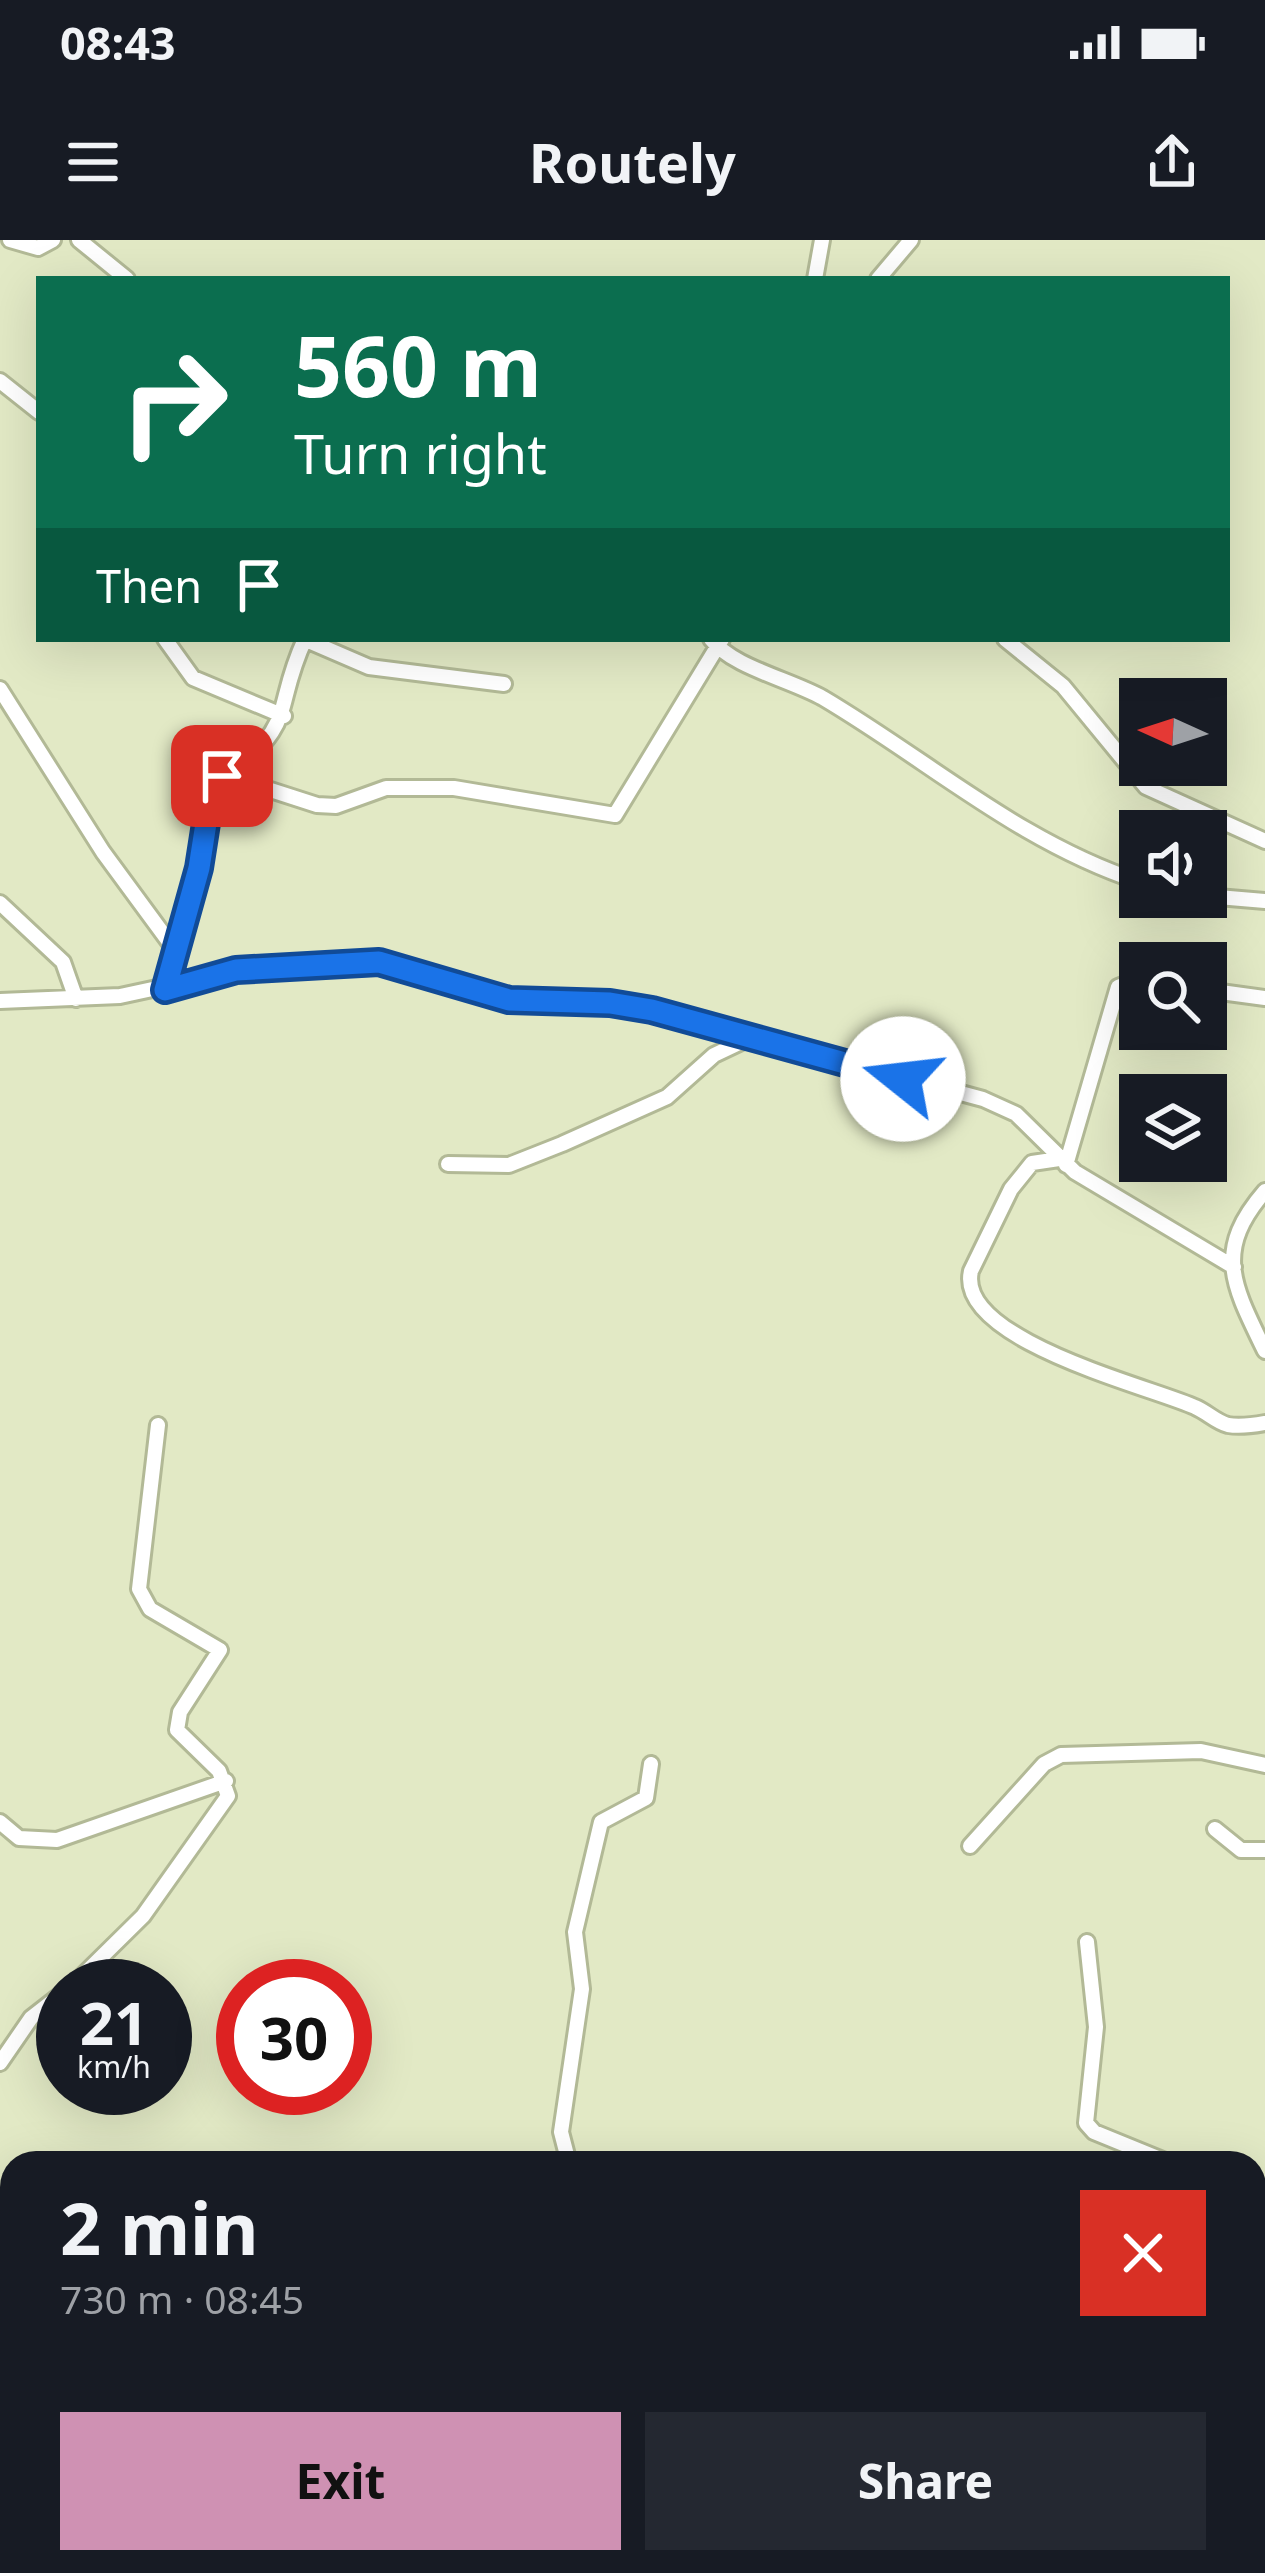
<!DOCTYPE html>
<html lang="en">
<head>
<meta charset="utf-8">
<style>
  :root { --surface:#171b24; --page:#242831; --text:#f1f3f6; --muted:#9ea1a6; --accent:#cf91b3 }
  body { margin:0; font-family:"Noto Sans",sans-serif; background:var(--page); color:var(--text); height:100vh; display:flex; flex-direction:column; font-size:45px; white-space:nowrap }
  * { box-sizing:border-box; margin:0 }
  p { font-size:39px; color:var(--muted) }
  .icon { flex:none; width:66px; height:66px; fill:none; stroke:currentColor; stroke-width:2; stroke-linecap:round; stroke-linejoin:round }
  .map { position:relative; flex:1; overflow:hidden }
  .details { position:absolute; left:0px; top:1911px; width:1266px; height:423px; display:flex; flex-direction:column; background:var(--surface); border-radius:36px 36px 0 0; box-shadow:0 12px 48px #0002 }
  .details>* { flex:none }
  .guide { position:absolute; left:36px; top:36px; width:1194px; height:366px; border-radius:0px; box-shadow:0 12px 48px #0002; background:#0b6e4f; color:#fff; overflow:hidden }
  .needle { width:78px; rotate:273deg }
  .fabs { position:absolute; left:1119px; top:438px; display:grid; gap:24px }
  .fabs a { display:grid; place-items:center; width:108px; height:108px; border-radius:0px; background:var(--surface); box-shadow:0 12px 48px #0002; font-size:60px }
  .speed { position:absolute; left:36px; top:1719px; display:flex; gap:24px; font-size:60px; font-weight:700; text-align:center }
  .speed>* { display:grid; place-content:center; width:156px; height:156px; border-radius:50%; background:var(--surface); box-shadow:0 12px 48px #0002; line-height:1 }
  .speed small { font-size:30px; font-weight:400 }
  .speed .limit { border:18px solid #d22; background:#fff; color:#111 }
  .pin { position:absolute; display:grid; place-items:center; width:102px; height:102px; color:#fff; margin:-51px; border-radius:24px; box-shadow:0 6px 18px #0006 }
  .me { position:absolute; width:132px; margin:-66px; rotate:286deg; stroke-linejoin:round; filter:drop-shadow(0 0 9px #0008) }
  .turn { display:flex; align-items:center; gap:42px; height:252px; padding:0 60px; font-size:54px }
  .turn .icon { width:156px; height:156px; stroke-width:2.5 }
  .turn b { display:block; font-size:84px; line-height:102px }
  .then { display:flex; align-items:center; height:114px; padding:0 60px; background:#0003; gap:24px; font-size:45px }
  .round { display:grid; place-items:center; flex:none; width:126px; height:126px; border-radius:0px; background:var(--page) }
  .overview { display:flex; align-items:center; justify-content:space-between; height:204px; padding:0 60px }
  h1 { font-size:72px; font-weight:700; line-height:90px }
  .action { display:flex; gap:24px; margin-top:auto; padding:24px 60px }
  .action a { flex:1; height:138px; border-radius:0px; background:var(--accent); color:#111; font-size:48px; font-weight:700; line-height:138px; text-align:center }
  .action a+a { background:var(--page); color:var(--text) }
  .status { display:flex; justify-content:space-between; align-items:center; height:84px; padding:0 60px; background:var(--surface); direction:ltr }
  .status svg { height:33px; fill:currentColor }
  header { display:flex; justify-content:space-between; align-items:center; height:156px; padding:0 60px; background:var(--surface); font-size:54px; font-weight:700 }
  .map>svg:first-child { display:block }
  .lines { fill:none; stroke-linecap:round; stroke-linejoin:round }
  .minor-casing { stroke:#b2b996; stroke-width:20 }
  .minor { stroke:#fff; stroke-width:14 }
  .route-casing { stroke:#114b97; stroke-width:30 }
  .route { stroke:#1a73e8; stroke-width:21 }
</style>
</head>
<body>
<div class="status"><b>08:43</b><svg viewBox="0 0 49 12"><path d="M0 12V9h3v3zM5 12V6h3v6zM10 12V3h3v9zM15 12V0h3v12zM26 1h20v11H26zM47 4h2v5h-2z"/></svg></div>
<header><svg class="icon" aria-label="menu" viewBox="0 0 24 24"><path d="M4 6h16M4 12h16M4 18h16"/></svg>Routely<svg class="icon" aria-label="share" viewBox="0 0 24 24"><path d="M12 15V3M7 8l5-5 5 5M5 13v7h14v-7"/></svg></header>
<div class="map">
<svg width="1265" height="2333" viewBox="0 0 1265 2333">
  <rect width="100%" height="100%" fill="#e2e9c5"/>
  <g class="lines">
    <g class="minor-casing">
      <path id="minor" d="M10,0L38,8L53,0
        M79,0L127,39
        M815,39L822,0
        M878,39L911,0
        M0,141L39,172
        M165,399L193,438L284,476
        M304,399L369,427L504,444
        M711,399C732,427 789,439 823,458C931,522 1019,602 1140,642
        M1005,399L1063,446L1146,547L1265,601
        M0,449L103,612L175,710
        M227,536C299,481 272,471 305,399
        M1206,656L1265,661
        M0,663L63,722L76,759
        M165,750L216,538L227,536L317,565L336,566L386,548H454L615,575L722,399
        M1206,750L1265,758
        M0,761L120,756L236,731L379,722L509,760L652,770L983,859L1016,874L1075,932L1234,1027
        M1059,919L1032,923L1011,949L971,1031C955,1100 1151,1147 1195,1167C1207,1172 1216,1182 1228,1185C1240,1187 1254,1185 1265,1183
        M448,924L509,925L562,904L667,857L714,815L754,796
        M1066,925L1118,747L1140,738
        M1265,951C1213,1011 1233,1045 1265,1111
        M0,1582L19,1598L57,1600L226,1541
        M1215,1589L1241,1610H1265
        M970,1606L1044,1524L1061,1515L1201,1511L1265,1525
        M1087,1702L1096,1787L1086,1883L1094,1892L1170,1923
        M72,1746L143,1676L228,1556L219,1531L177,1490L180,1472L220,1410L150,1369L139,1349L158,1185
        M0,1823L31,1778L63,1753
        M569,1923L561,1892L582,1749L575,1692L601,1582L646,1558L651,1524
        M1254,2030L1265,2043
        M0,2321L12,2318
        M69,2322L102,2333
        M664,2322L709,2333
        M1151,2322L1154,2333
        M420,2333L427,2322
        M498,2333L542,2322
        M569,2333L571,2322
        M638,2333L639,2322
        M786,2333L790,2322
        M856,2333H877
        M982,2333L989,2322"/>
    </g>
    <use href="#minor" class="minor"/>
  </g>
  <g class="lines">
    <g class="route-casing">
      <path id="route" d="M222,536L212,545L199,628L165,750L236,730L379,722L509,760L610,763L652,770L903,839"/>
    </g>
    <use href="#route" class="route"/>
  </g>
</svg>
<div class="fabs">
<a><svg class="needle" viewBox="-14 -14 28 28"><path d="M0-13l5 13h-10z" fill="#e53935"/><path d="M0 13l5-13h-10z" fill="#9ea1a6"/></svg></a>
<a><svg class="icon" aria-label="sound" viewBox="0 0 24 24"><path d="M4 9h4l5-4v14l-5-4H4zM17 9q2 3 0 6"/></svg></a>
<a><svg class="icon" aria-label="search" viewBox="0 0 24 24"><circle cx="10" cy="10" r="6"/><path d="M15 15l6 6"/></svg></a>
<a><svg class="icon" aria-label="layers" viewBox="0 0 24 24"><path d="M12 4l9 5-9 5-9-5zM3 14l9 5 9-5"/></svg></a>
</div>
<div class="speed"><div>21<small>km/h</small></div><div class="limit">30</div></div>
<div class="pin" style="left:222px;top:536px;background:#d93025"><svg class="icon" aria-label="arrive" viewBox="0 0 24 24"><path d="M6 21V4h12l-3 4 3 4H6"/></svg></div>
<svg class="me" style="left:903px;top:839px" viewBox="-20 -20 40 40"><circle r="19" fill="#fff"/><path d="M0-13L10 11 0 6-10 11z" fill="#1a73e8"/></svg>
<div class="guide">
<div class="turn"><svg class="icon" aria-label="right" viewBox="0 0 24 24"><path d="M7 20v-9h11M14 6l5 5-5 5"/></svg><div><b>560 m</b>Turn right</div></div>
<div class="then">Then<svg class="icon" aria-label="arrive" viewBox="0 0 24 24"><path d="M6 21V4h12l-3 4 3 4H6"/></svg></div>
</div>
<section class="details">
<div class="overview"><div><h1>2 min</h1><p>730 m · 08:45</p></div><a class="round" style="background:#d93025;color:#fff"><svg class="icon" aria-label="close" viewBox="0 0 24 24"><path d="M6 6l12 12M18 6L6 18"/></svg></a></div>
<div class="action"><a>Exit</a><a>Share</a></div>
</section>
</div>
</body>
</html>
